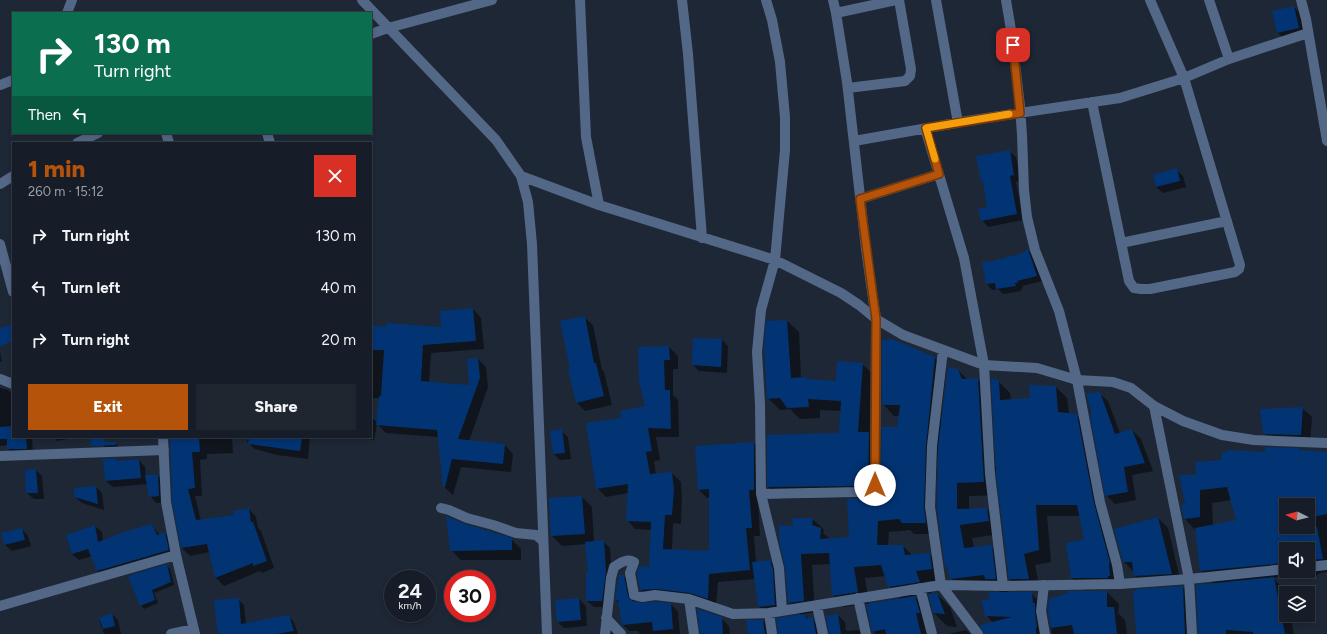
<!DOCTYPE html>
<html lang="en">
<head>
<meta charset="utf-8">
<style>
  :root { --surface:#161d28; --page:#1f2630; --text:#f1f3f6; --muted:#9ea2a8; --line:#353b45; --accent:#b45309 }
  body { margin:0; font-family:Figtree,sans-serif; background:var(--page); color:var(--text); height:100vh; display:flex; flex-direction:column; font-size:15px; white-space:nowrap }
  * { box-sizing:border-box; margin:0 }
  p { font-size:13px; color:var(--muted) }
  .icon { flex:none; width:22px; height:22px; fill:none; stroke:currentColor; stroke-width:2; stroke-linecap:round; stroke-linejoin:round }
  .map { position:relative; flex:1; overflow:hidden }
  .panel { position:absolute; left:12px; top:142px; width:360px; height:296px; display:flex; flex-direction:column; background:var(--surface); border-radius:0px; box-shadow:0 2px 6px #0003,0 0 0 1px var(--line) }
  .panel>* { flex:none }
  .banner { position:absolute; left:12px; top:12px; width:360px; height:122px; border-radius:0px; box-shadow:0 2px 6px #0003,0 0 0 1px var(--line); background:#0b6e4f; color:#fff; overflow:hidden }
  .needle { width:26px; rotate:276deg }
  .buttons { position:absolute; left:1279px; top:498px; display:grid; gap:8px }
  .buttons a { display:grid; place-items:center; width:36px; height:36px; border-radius:0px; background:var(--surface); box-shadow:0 2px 6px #0003,0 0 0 1px var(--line); font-size:20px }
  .speed { position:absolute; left:384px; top:570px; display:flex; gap:8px; font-size:20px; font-weight:700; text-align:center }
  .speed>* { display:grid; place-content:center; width:52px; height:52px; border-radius:50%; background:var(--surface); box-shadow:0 2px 6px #0003,0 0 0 1px var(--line); line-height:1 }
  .speed small { font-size:10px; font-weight:400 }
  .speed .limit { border:6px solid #d22; background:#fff; color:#111 }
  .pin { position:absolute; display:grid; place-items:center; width:34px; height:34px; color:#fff; margin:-17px; border-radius:8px; box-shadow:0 2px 6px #0006 }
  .me { position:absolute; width:44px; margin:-22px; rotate:0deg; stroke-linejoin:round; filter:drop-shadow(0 0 3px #0008) }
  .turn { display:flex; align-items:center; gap:14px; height:84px; padding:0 16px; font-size:18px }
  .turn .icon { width:52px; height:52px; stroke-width:2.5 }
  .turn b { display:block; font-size:28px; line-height:34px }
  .then { display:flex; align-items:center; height:38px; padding:0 16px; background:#0003; gap:8px; font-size:15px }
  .round { display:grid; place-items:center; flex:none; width:42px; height:42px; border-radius:0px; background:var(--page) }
  .headline { display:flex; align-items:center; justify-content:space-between; height:68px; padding:0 16px }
  h1 { font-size:24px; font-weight:800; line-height:30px; color:var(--accent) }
  .button { display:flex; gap:8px; margin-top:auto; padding:8px 16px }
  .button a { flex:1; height:46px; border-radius:0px; background:var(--accent); color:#fff; font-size:16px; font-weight:800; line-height:46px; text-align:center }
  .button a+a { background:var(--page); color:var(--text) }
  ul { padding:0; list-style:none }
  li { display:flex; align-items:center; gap:12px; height:52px; padding:0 16px }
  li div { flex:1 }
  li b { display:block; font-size:15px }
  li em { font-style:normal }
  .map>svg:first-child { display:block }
  .shadow { fill:#0007; fill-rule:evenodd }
  .building { fill:#023474 }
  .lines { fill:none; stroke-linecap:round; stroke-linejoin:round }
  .minor { stroke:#536886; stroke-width:10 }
  .route-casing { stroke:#753606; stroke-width:10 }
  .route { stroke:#b45309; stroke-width:7 }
  .slow { stroke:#f59e0b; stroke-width:7 }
</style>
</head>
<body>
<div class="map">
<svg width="1327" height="634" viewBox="0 0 1327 634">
  <rect width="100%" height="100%" fill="#1e2735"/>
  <path class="shadow" d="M1294,7L1300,13L1305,34L1284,39L1278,33L1273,12Z
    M1009,151L1016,157L1020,181L1016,182L1023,220L988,227L982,220L988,208L984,183L982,181Z
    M1177,170L1183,176L1186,187L1163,193L1156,187Z
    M1028,250L1034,256L1042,281L1022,286L1023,288L1021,289V291L1003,294L998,289L992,290L987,284L983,263L993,262L1023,254Z
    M473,309L481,318L484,349L431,353L429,383L470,386L478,359L486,367L488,387L469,441L505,445L513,454L511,472L461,467L453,495L444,487L439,437L386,433L377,424L374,440L360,437H371V417L378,423L380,398H371V326L387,328H442Z
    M584,317L593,325L602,370L604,372L612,405L585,411L577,403Z
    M787,321L799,332L801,379L837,382L862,364L874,375L870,435L880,445V492L898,428L900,416H894L883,404L935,358L946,369L941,420H942L958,370L968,380L977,379L990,392L995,466H997L998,381L1010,393L1011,401L1031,399L1056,387L1067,398L1069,414L1076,415L1088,427L1119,589L1084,590L1072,578L1085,540L1080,516H1047L1051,562L1035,565L1040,590L1022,591L1010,579L997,471H995L997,495L969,496V510L987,509L1000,522L1001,534L972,538L974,548L991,546L1004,559L1008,593H1031L1043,605L1048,634H985L993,623L986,615L991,600L1001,593L995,588L964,591L951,578L948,569L946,567L940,444H938L934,519L936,534H914L910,530L889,532L888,546H903L912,555L929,554L941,565L943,580L926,582L932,594H937L950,607L957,627L947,626L934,613L929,593L914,596L927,609L929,634H876L873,631L867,603L844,607L833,596L831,564L812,565L815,612L804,614L809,619H812L820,626L822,634H779L801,615L789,603L794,527L813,519L824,530L823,533L830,539L850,538L862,499L870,497L780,499L768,487L840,434L841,411L820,410V418L800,419L790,409L780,410L768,398ZM886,576L889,586L901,599L869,604L865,578Z
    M722,340L728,346L727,373L699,371L693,365Z
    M669,347L678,356V369H673V395L678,400L679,437H656L660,460L654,461L656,475L672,473L681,482L682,499L681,524L673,523L672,550L710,553V498H707L699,490L754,443L762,451L758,498L760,536H754L756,563L770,561L780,571L785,615L768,616L758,606L755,579L718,582L716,607L649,598L641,589L650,568L652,530L635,529L627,520L628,493L606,497L597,488L622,419L646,407L640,380Z
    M0,351L2,362H0Z
    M0,388L8,390L13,395V437H32L33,455H14L8,449V445L0,446Z
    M1099,393L1108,401L1120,433L1132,430L1141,439L1153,471L1132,475L1136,500L1115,504L1106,495L1094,416Z
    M1302,408L1312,417L1310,445L1274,443L1264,433Z
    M561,431L568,437L571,459L560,460L554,454Z
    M54,437H73V438L57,441Z
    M171,437H232L233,453L207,454V459L200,460L202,496H195L201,521L235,515L249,509L256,517L258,528L261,531L274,568L262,573L260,571L224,586L216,578L210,552L190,556L182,548L173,501Z
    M248,437H310L308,459L277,455L255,449L247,442Z
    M116,443L119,448H106L103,445Z
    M1299,449L1301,451L1327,453V572L1320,573L1316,576H1303L1299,575L1273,578L1285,590L1286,615H1290L1294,634H1199L1214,584L1201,571L1196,531L1185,519L1182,506L1186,505L1197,476L1222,461L1267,453ZM1232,500L1238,521L1213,525L1212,503ZM1286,505H1308V527H1286ZM1286,549H1308V571H1286Z
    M115,459L118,462L139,460L145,467L146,476H158L164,482L165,503H156L150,496L148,484L113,487L106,481Z
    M36,470L42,476L44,499H34L27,493Z
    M96,487L102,493L104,510L82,503L75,497Z
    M582,497L592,507L594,542L603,541L610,548L612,579L608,607H594L587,601L589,574L587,544L562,546L552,536L550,499Z
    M1158,518L1168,528L1181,583L1145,586L1135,576L1134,572L1124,562Z
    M465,525L511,539L521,549V560H461L451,550Z
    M95,526L102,532L103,542L152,526L160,535L165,533L171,540L174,557L104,577L97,571L92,556L79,560L72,554Z
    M22,529L28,536L31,546L12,551L5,545L3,534Z
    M167,566L170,569L174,585L154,593L158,603L144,609L141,606L134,586Z
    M623,576L631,583L634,603L671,604L678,612L680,634H640L638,631H629L622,624L620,604L616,600Z
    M1182,587L1194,599L1196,634H1137Z
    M1107,592L1119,604L1118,613L1125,620L1127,634H1052L1049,611Z
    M238,599L244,605L246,624L288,616L294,622L298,634H220Z
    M579,599L586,606L587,626L564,628L558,622Z
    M112,614L118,620L121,634H104L99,620Z
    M838,615L845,622L846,631L858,630L862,634H830Z
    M721,618L729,626L730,634H701Z
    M763,621L770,628L772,634H749Z
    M966,630L970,634H949Z"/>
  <path class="building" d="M1294,6L1299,28L1277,33L1272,11Z
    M1010,150L1014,175L1010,176L1017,214L981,221L978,209L987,207L983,181H981L976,156Z
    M1177,168L1180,181L1156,187L1153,175Z
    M1028,249L1037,276L1017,281L1018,283H1015L1016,286L996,289L995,283L986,284L982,262L993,261L1023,253Z
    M473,308L476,341L423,345L421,381L469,385L467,359L478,358L480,378L458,439L505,444L503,464L452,459L445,487H443L437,430L376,425L379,396H381L384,350H371V325L386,327V323L441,327L440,311Z
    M585,316L594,363H596L604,396L576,403L568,369H570L560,321Z
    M787,320L791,378L807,377V379L836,381L837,361L863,363L858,432H869L868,484L860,486L767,487V435L839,433L841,401L808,399L809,407L787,408L780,398L767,399L764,347L766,321Z
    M13,324V340L0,347V328Z
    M693,338L722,339L721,367L692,365Z
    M892,339L935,357L926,446L924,507L926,523H902L899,519L878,521L877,545H903L905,555L930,553L932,569L916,571L920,582L888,587L881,565L854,567L858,592L832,596L829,553L801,554L804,601L788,603L785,567L779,541V525L793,526L792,518H813L812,525L821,528L820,539L849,537L847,499L862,498L874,496L877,495L881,487L882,427H897L900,405H882V340Z
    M669,346L670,360H664L665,390H670L671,429L648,428L652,451L646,452L650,474L672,472L674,490L672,515H665L663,549L709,551V489L698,490L695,446L754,442V490H749L752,528H746L750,570L709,574L708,599L690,593L656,589L640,590L637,574L639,566L649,567L651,522L626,521L628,484L596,489L586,423L621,418L620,411L645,406L639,381L638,347Z
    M948,367L958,369L962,379L978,378L984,482L957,483V509L987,508L989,521L960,525L964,548L992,545L996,579H985L984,575L950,579L947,567L945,568L937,507L938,446Z
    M991,379L999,380L1000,400L1030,398L1029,385L1056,386L1058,412L1077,414L1094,503L1110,563H1109L1110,576H1108V578H1071L1066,543L1084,539L1077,505H1036L1039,550L1024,554L1029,579H1009L996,473Z
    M1100,392L1115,434L1132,429L1145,463L1124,467L1128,492L1105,496L1090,415H1092L1086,393Z
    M1303,407L1301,435L1263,434L1260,409Z
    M13,426V437H26L27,449H7V439H0V427Z
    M562,429L565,453L553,454L550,431Z
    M91,437H104V442H116V445L90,446Z
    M170,437H199L200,452H192L195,488L188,489L196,520L234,515L233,511L249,508L251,522H253L267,561L253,566V563L215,578L207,544L181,548L172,501Z
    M249,437H302L300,451L248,444Z
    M1265,447L1300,448L1299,450L1327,452V514L1308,518V505H1286V527H1317L1323,559L1308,560V549H1286V563L1200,571L1195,528L1236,520L1227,487L1200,490V517L1184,519L1181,505L1185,504L1179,475H1196L1195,462L1221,460V454L1228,450L1265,452Z
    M116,458V461L139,459L141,478L105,481L103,459Z
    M36,469L38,493H26L25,470Z
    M145,475H158L159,496L149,497Z
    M96,486L98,504L74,497V488Z
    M582,496L585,534L551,536L549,498Z
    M446,516L465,524L512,538V550L450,551Z
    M1158,517L1172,574L1134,576L1132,562H1123L1114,529Z
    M152,524L157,535L165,532L169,550L97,571L88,549L72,554L66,535L95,525L98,542L124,532Z
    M22,528L25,540L4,545L1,533Z
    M604,540L606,572L602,601H586V573H588L585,542Z
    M770,560L773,569L775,605L758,607L752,562Z
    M167,564L171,582L152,590L155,600L140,606L128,576Z
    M619,575H624L628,596L632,601L641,603L655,602L671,603L673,629L653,631L652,622L622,625L618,600L615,601Z
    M1274,577L1285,634H1253V632L1226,630V634H1198L1196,585Z
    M1183,586L1185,634H1136L1133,591H1136V589Z
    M1067,591H1107V607H1114L1117,634H1074L1072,625L1051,628L1048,611L1049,599L1068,593Z
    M988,592H1032L1033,603H1035V612L1037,627H1036V634H984L980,625L1012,617L985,616L981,600L990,599Z
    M934,593H937L945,614L933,613L928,594Z
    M915,596L920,613H916L921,634H886L885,629L872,632L866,604Z
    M239,598L241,624L289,615L294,631L276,634H219L217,629L214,600Z
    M579,598L581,620L557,622L555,600Z
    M697,609L722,617L723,634H700Z
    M112,613L115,626L103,629L99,618Z
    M805,614L806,618L813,617L816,634H778L776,618Z
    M838,614L841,634H829L826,616Z
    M746,620H763L765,634H748Z"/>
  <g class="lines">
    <path class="minor" d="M362,0L496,140L521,176L528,202L532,244L547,634
      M580,0L586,137L599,205
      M682,0L688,54L702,238
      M766,0L772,20L780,62L785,117V150L775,260L761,310L757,352L760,404L761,494L779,568L782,611
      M936,0L958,123
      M1006,0L1011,30L1020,106L1022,135L1024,190L1027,217L1035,250L1059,311L1077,380L1100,502L1117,565L1120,584
      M1209,0L1229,59
      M1301,0L1306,19L1327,141
      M67,13L72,0
      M836,13L896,0
      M371,34L388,28L492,0
      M0,85L13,80
      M848,88L905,81L910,76L911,69L899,0
      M1092,102L1129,281L1134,288L1141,289H1150L1235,272L1239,269L1240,265L1184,78L1150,0
      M925,128L964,258L984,365L990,474L1003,586
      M166,133L169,143
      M267,133L270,143
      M854,141L973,120L1120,98L1184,78L1229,59L1308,33
      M77,143L98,133
      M521,176L599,205L775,260L841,293L859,305L876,319L903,335L984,365L1037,368L1077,380L1113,382L1131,388L1154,406L1183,421L1222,435L1254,440L1327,443
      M0,184L13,176
      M860,199L939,174
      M1121,243L1227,221
      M0,244L13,292
      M943,350L932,446L930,507L941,585L978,634
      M0,379L13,384
      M1154,406L1189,579L1192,634
      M163,437L166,502L176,555L195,634
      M0,456L164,450
      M761,494L861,492L873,490L875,485L876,319L866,249L847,82L836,13L833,0
      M441,508L449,510L467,518L493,525L516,533L536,535L543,541
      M1308,567L1327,565
      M1044,585L1041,611L1045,634
      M920,588L932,634
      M858,598L866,634
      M689,599L694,634
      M0,606L176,555
      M817,606L823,634
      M769,613L772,634
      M606,618L621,634
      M171,634L194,629
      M605,634L611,578L614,567C620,563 627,558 634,562L630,573L634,595L642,597L655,595L689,599L733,614L769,613L941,585L1003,586L1120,584L1189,579L1286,569"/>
  </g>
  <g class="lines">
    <g class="route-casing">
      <path id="route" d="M875,485L876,319L860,199L939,174L926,128L1020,113L1013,45"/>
    </g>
    <use href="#route" class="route"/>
    <path class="slow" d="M935,159L926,128L1009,114"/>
  </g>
</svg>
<div class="buttons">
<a><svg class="needle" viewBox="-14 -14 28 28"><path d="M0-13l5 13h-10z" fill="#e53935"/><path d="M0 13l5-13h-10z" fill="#9ea2a8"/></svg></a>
<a><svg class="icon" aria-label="sound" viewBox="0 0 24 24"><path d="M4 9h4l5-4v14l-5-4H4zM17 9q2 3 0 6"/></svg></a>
<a><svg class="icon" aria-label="layers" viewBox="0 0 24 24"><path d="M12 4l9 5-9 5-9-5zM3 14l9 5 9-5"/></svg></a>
</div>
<div class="speed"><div>24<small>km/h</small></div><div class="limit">30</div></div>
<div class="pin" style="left:1013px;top:45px;background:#d93025"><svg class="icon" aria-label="arrive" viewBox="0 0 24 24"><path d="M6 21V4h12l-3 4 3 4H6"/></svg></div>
<svg class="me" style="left:875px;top:485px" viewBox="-20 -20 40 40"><circle r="19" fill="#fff"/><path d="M0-13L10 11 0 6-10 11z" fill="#b45309"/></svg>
<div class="banner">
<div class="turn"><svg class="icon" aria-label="right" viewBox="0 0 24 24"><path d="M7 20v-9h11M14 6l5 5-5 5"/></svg><div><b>130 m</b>Turn right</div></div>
<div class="then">Then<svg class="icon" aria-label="left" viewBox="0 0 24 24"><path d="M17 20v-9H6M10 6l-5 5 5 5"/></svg></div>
</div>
<section class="panel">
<div class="headline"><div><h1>1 min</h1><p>260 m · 15:12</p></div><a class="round" style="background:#d93025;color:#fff"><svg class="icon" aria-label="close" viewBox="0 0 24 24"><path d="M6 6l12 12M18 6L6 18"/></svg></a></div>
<ul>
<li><svg class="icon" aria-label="right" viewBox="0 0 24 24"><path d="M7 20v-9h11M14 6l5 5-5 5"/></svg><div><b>Turn right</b></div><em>130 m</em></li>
<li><svg class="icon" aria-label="left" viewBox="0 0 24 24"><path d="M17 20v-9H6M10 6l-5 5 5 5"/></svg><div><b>Turn left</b></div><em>40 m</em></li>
<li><svg class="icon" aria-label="right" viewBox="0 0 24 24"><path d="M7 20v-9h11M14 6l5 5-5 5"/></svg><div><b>Turn right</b></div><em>20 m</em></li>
</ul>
<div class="button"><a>Exit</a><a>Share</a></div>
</section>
</div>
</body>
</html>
